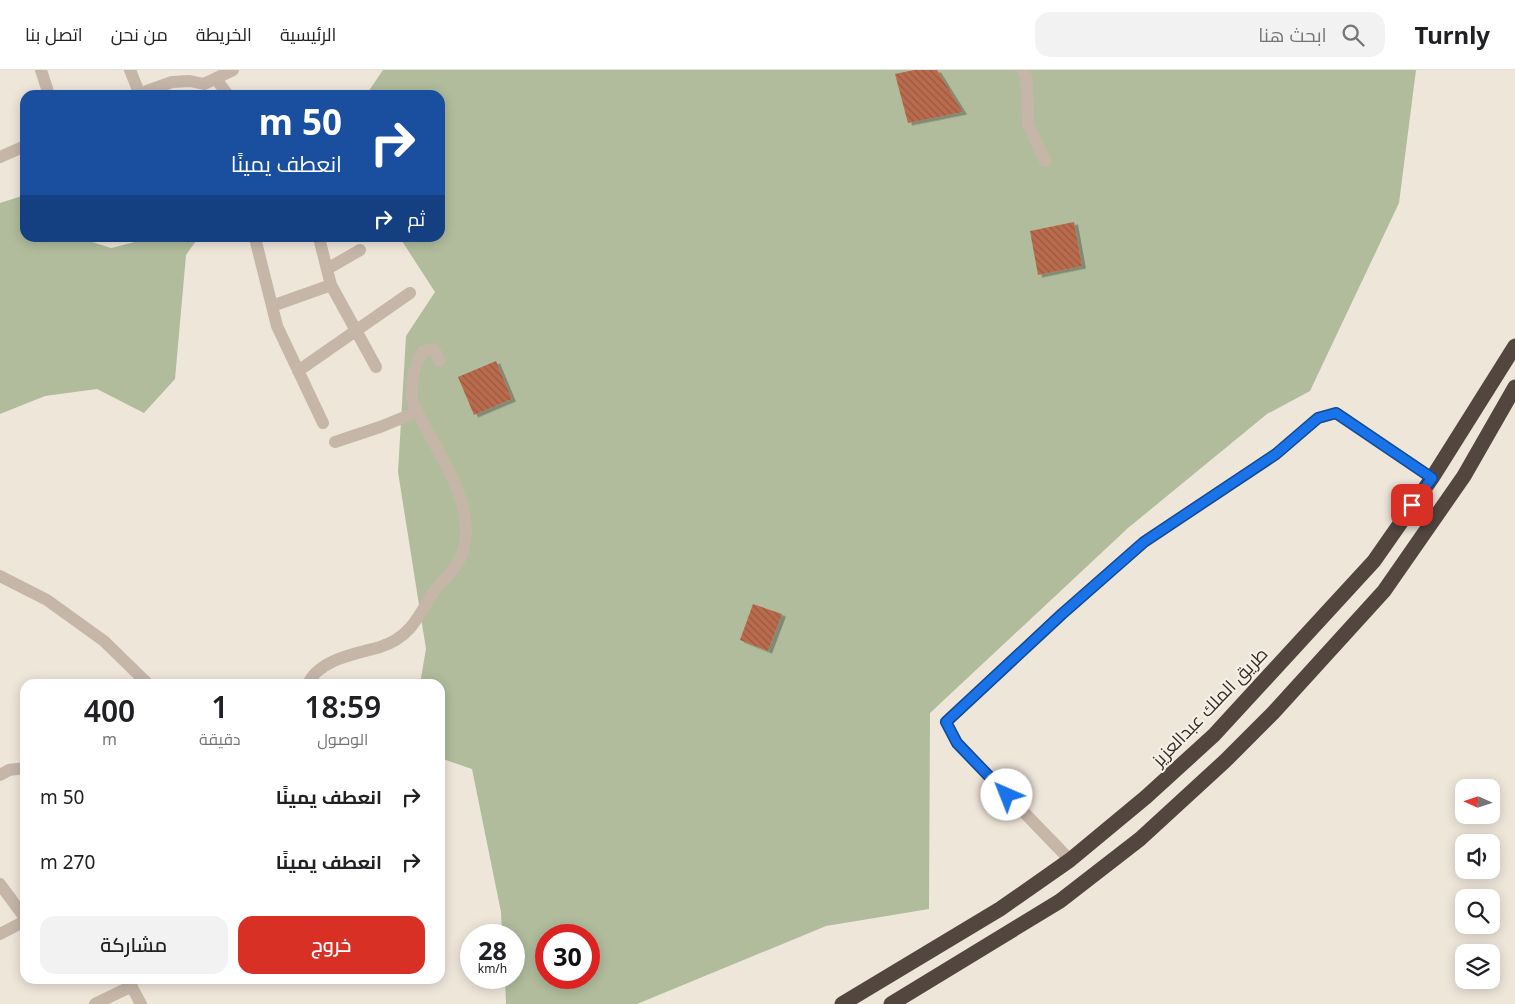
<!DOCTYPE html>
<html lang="ar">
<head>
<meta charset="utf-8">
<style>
  :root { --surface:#fff; --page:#f2f2f2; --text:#202124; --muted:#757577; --line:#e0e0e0; --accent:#d93025 }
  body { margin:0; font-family:"Noto Sans",Cairo,sans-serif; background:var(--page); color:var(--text); direction:rtl; height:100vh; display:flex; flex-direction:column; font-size:19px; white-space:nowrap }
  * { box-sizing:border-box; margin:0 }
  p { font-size:16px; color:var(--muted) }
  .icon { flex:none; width:28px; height:28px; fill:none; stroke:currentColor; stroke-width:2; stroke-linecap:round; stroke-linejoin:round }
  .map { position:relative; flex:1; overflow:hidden; direction:ltr }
  .side { position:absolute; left:20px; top:609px; width:425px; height:305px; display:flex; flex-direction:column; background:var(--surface); border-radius:15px; box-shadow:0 2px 12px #0003; direction:rtl }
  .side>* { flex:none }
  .top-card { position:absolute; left:20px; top:20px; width:425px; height:152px; border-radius:15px; box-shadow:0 2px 12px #0003; direction:rtl; background:#1a4fa0; color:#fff; overflow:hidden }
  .needle { width:32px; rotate:273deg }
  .buttons { position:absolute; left:1455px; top:709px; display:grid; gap:10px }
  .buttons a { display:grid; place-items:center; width:45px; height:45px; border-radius:10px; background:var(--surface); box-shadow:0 2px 12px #0003; font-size:25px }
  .speed { position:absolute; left:460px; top:854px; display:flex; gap:10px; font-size:25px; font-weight:700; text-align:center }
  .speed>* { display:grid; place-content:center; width:65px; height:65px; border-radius:50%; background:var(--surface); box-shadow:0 2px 12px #0003; line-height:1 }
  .speed small { font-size:12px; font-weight:400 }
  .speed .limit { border:8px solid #d22; background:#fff; color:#111 }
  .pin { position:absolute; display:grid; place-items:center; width:42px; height:42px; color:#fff; margin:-21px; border-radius:10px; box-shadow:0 2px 8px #0006 }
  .me { position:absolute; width:55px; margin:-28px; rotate:316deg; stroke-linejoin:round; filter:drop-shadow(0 0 4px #0008) }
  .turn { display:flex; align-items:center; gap:18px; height:105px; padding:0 20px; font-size:22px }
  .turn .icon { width:65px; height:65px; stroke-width:2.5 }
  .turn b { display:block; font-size:35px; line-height:42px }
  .then { display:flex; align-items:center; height:48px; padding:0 20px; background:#0003; gap:10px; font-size:19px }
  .eta { display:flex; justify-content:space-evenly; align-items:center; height:85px; text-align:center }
  .eta b { font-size:30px; font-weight:600; line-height:35px }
  .cta { display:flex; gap:10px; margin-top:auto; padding:10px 20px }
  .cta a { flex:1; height:58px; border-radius:15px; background:var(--accent); color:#fff; font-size:20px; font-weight:600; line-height:58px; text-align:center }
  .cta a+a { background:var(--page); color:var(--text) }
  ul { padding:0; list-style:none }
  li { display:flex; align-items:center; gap:15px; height:65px; padding:0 20px }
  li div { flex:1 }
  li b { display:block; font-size:19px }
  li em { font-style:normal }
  header { display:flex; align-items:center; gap:30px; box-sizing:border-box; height:70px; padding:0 25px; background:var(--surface); border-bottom:1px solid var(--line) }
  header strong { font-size:24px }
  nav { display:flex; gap:28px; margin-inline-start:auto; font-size:18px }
  .search { width:350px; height:45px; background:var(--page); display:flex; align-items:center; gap:12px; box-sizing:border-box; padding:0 18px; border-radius:15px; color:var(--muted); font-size:19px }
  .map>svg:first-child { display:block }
  .grass { fill:#b0bc9c; fill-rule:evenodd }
  .building { fill:url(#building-back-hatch); filter:url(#shadow) }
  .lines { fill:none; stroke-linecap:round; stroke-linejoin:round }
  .minor { stroke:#c5b6a8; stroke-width:12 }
  .highway { stroke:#53463f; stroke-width:15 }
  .route-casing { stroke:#114b97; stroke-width:12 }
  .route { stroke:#1a73e8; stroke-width:9 }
  .labels { text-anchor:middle; stroke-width:4; stroke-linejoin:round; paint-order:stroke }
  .street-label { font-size:18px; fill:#332b27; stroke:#f7f0e6 }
</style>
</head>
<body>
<header>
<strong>Turnly</strong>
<div class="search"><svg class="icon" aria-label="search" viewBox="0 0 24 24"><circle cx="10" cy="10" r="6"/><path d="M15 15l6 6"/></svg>ابحث هنا</div>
<nav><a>الرئيسية</a><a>الخريطة</a><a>من نحن</a><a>اتصل بنا</a></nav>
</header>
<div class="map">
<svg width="1515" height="934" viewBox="0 0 1515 934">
  <defs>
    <pattern id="building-back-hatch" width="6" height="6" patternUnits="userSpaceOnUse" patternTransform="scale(1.25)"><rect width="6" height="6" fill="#ba6b4d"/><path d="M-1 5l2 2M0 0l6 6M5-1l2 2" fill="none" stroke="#985840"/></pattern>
    <filter id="shadow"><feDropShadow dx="4" dy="2.5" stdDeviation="0" flood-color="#0004"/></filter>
  </defs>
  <rect width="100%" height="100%" fill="#efe6da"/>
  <path class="grass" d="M383,0H1416L1399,133L1310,321L1267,344L1128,458L930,643L929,839L826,856L637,934H506L505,908H514V865H502L501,842L472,699L440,688V614H420L426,579L398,402L406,266L435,222L400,168H440V25H366ZM546,865H589V908H546Z
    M25,125V168H80L111,178L151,168H198L186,185L175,309L144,343L97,319L45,326L0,344V133Z"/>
  <path class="building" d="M914,0H937L963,42L908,53L895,4Z
    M1074,152L1082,196L1038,205L1030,161Z
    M496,291L512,329L474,345L458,307Z
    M753,534L782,544L768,581L740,570Z"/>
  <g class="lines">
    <path class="minor" d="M41,0L49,25
      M130,0L140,25
      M1023,0L1027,9L1028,54L1045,91
      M216,9L228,25
      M136,25L172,12L190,11L204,14L233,0
      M0,87L25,76
      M255,168L277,256L323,353
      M319,168L331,215L376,297
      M327,199L360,180
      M272,236L331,215
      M298,301L410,223
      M335,372L380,357L417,342
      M0,506L47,530L104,571L148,614
      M308,614C319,589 356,584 380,577C409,568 418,548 432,524C440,512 454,502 460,489C484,436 430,376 412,330C411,312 413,296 423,281L434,279L439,291
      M0,705L9,700L25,698
      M1070,790L957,673L946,652L1062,544L1144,472L1276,384L1318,348L1336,343L1432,408
      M0,814L25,848
      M0,864L25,851
      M128,910L141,934
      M95,934L132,916"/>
    <path class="highway" d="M842,934L1000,839L1070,790L1146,727L1214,665L1374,491L1432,408L1515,276
      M891,934L1060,831L1140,769L1225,691L1273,643L1384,521L1464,406L1515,317"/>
  </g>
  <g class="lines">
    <g class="route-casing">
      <path id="route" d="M1007,725L957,673L946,652L1062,544L1144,472L1276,384L1318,348L1336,343L1432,408L1412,435"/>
    </g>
    <use href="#route" class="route"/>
  </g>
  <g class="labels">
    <g class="street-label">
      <text transform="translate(1210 637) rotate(-46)" y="6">طريق الملك عبدالعزيز</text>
    </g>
  </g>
</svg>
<div class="buttons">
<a><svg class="needle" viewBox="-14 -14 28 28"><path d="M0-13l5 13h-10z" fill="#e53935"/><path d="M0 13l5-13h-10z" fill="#757577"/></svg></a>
<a><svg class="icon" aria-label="sound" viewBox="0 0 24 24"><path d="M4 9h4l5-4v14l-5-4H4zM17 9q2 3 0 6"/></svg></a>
<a><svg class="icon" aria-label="search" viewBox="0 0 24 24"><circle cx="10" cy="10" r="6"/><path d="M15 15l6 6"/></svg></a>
<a><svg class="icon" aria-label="layers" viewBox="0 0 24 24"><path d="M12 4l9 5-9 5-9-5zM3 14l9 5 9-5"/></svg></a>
</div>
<div class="speed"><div>28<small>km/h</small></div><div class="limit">30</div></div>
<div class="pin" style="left:1412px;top:435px;background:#d93025"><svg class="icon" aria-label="arrive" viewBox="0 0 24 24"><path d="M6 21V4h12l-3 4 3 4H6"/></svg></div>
<svg class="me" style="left:1007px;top:725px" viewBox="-20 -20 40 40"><circle r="19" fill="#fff"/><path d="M0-13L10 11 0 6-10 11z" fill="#1a73e8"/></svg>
<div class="top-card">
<div class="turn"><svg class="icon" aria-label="right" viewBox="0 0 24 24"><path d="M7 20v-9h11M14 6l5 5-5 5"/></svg><div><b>50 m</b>انعطف يمينًا</div></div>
<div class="then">ثم<svg class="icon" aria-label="right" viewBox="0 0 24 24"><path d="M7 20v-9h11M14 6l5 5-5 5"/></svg></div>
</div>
<section class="side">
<div class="eta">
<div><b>18:59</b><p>الوصول</p></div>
<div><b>1</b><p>دقيقة</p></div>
<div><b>400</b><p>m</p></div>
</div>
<ul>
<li><svg class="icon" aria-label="right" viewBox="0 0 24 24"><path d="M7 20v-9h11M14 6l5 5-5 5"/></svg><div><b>انعطف يمينًا</b></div><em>50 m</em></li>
<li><svg class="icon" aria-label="right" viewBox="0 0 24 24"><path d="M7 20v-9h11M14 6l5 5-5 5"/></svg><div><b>انعطف يمينًا</b></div><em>270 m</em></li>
</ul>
<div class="cta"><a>خروج</a><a>مشاركة</a></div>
</section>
</div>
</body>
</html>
